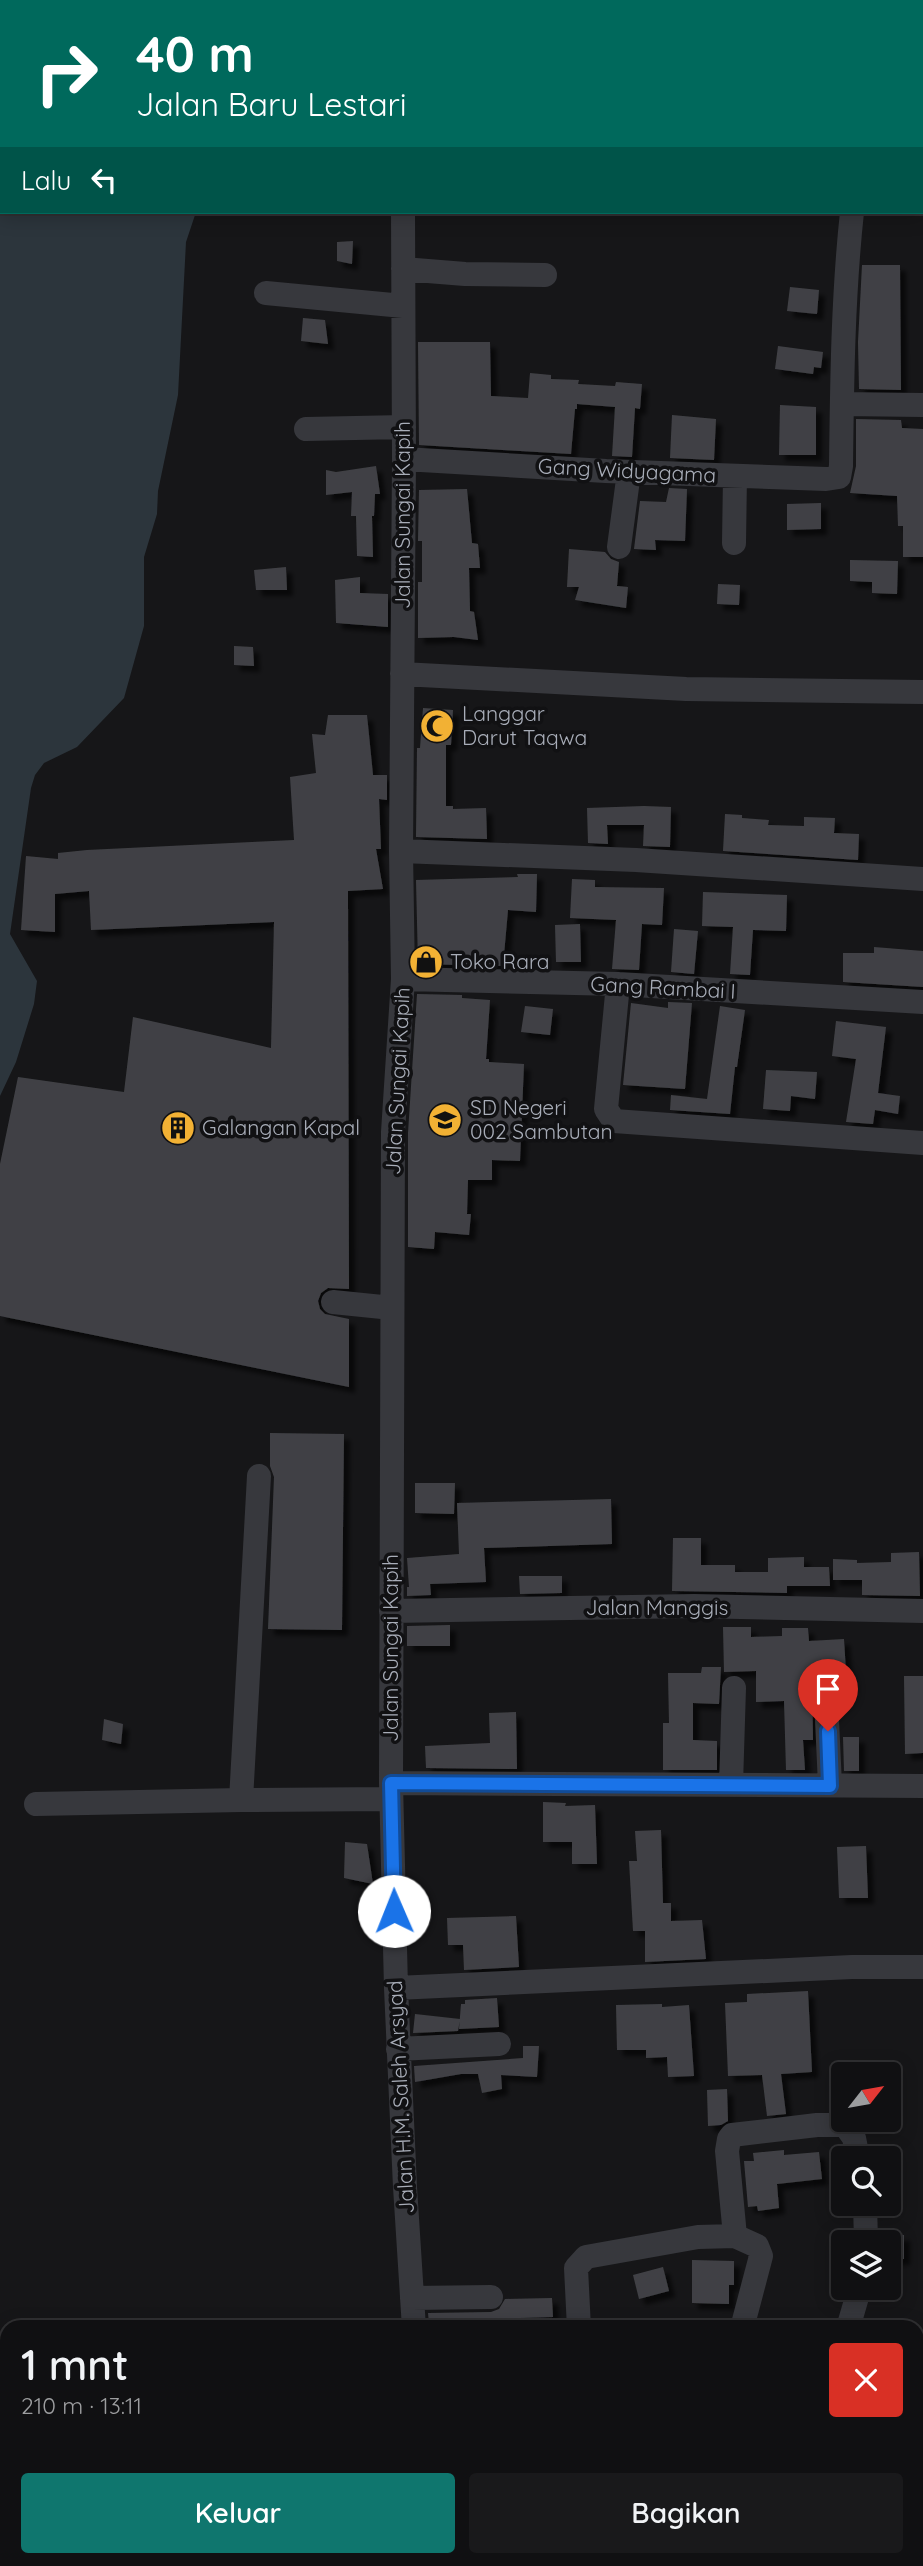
<!DOCTYPE html>
<html lang="id">
<head>
<meta charset="utf-8">
<style>
  :root { --surface:#101012; --page:#19191b; --text:#f1f3f6; --muted:#9c9d9f; --line:#303032; --accent:#0f766e }
  body { margin:0; font-family:Quicksand,sans-serif; background:var(--page); color:var(--text); height:100vh; display:flex; flex-direction:column; font-size:26px; white-space:nowrap }
  * { box-sizing:border-box; margin:0 }
  p { font-size:23px; color:var(--muted) }
  .icon { flex:none; width:38px; height:38px; fill:none; stroke:currentColor; stroke-width:2; stroke-linecap:round; stroke-linejoin:round }
  .map { position:relative; flex:1; overflow:hidden }
  .side { position:absolute; left:0px; top:2320px; width:924px; height:247px; display:flex; flex-direction:column; background:var(--surface); border-radius:21px 21px 0 0; box-shadow:0 4px 18px #0003,0 0 0 2px var(--line) }
  .side>* { flex:none }
  .hud { position:absolute; left:0px; top:0px; width:924px; height:214px; box-shadow:0 4px 18px #0003,0 0 0 2px var(--line); background:#00695c; color:#fff; overflow:hidden }
  .needle { width:46px; rotate:59deg }
  .tools { position:absolute; left:831px; top:2062px; display:grid; gap:14px }
  .tools a { display:grid; place-items:center; width:70px; height:70px; border-radius:7px; background:var(--surface); box-shadow:0 4px 18px #0003,0 0 0 2px var(--line); font-size:35px }
  .pin { position:absolute; display:grid; place-items:center; width:60px; height:60px; color:#fff; margin:-72px -30px; border-radius:50% 50% 50% 0; rotate:-45deg; box-shadow:0 0 7px #0007 }
  .pin .icon { rotate:45deg }
  .me { position:absolute; width:77px; margin:-38px; rotate:359deg; stroke-linejoin:round; filter:drop-shadow(0 0 5px #0008) }
  .turn { display:flex; align-items:center; gap:24px; height:147px; padding:0 21px; font-size:32px }
  .turn .icon { width:91px; height:91px; stroke-width:2.5 }
  .turn b { display:block; font-size:49px; line-height:60px }
  .then { display:flex; align-items:center; height:66px; padding:0 21px; background:#0003; gap:14px; font-size:26px }
  .round { display:grid; place-items:center; flex:none; width:74px; height:74px; border-radius:7px; background:var(--page) }
  .headline { display:flex; align-items:center; justify-content:space-between; height:119px; padding:0 21px }
  h1 { font-size:42px; font-weight:600; line-height:52px }
  .primary-button { display:flex; gap:14px; margin-top:auto; padding:14px 21px }
  .primary-button a { flex:1; height:80px; border-radius:7px; background:var(--accent); color:#fff; font-size:28px; font-weight:600; line-height:80px; text-align:center }
  .primary-button a+a { background:var(--page); color:var(--text) }
  .map>svg:first-child { display:block }
  .water { fill:#2c353c }
  .lines { fill:none; stroke-linecap:round; stroke-linejoin:round }
  .stream { stroke:#2c353c; stroke-width:6 }
  .building { fill:#404145; filter:url(#shadow) }
  .minor { stroke:#37383d; stroke-width:24 }
  .route-casing { stroke:#114b97; stroke-width:18 }
  .route { stroke:#1a73e8; stroke-width:12 }
  .labels { text-anchor:middle; stroke-width:7; stroke-linejoin:round; paint-order:stroke }
  .street-label { font-size:21px; fill:#a8adb8; stroke:#111113 }
  .poi-label { font-size:21px; fill:#a8adb8; stroke:#111113; text-anchor:start }
</style>
</head>
<body>
<div class="map">
<svg width="923" height="2566" viewBox="0 0 923 2566">
  <defs>
    <filter id="shadow"><feDropShadow dx="6" dy="6" stdDeviation="2" flood-color="#0009"/></filter>
  </defs>
  <rect width="100%" height="100%" fill="#161618"/>
  <path class="water" d="M0,0H242L2,2V212H196L186,242L178,395L158,491L157,514L144,557V626L124,698L77,747L44,763L35,775L31,788L10,934L37,981L34,1004L16,1062L0,1096Z"/>
  <g class="lines">
    <path class="stream" d="M917,2456L923,2448
      M832,2566L837,2560"/>
  </g>
  <path class="building" d="M353,241L352,264L337,261V242Z
    M862,265H900L901,390L859,389L858,342Z
    M790,287L819,290L817,314L787,311Z
    M303,318L325,320L328,344L301,341Z
    M418,342H490L491,396L528,398L530,373L551,375V379L579,380L578,384L615,386L616,382L642,384L640,409L635,408L632,457L612,456L615,407L577,404V409H575L571,454L419,445Z
    M778,346L823,352L821,368L814,367L813,374L775,369Z
    M780,405L816,407V455H779Z
    M672,415L716,419L714,460L670,458Z
    M856,419L901,420L902,428L923,429V557H903V526H898L897,496L850,493L856,466Z
    M376,466L380,494H375L374,516H372L373,557L357,556L356,516H351L352,492L326,495V470L336,472Z
    M669,488L687,489L685,541L655,540L656,550L634,549L640,501L666,502Z
    M467,489L472,543L478,544L480,568H469L470,611L474,612L478,640L454,637L418,638V582H422V541H418L419,490Z
    M821,503V529L787,530V504Z
    M569,549L605,552L611,559L619,562L617,586L628,587L626,608L575,600L579,587H567Z
    M850,560L898,561L897,594L872,593V582L850,581Z
    M286,567L287,590H256L254,570Z
    M360,577V593L388,594V627L336,623L335,580Z
    M718,584L740,585L739,605L717,604Z
    M234,646L253,647L254,666L234,665Z
    M423,708L453,710L451,745H446V806H453V809L486,808L487,839L416,837L417,748H420Z
    M328,715H367L373,775H387V800L379,799L381,849H376L383,889L348,891L349,1289L328,1288L321,1293L318,1301L320,1309L325,1314L349,1319V1387L0,1316V1164L18,1077L124,1092L133,1017L271,1048L274,922L91,930L89,891L55,894V932L21,930L26,856L58,859V853L87,850L294,840L290,777L316,773L312,734L325,735Z
    M644,806L671,807L670,847L643,846L644,825H607L608,844L588,843L587,808Z
    M725,814L742,815V818L769,820L768,825L804,826V817L835,818L834,833L859,834L858,860L723,851Z
    M517,874H537L536,912L508,910L503,966L418,964L416,880L518,877Z
    M572,879L595,880V887L664,888L662,925L642,924L639,970L612,969L616,920L570,918Z
    M703,892L787,895L786,931L753,930L750,975L730,974L733,927L702,926Z
    M580,924L581,962H556L555,925Z
    M674,929L698,931L694,974L671,972Z
    M874,947L923,951V987L843,982V953H874Z
    M417,994L462,995V998L490,1000L486,1059H489V1062L524,1064L520,1161L492,1160V1180H468L467,1214H471L469,1235L435,1232L434,1249L408,1247V1133Z
    M668,1002L692,1003L685,1089L623,1085L631,1003L668,1008Z
    M525,1006L553,1009L550,1035L521,1032Z
    M720,1006L745,1010L737,1067H735L730,1114L670,1110L671,1095L707,1099Z
    M836,1021L886,1027L878,1093L900,1096L898,1114L875,1110L873,1124L846,1122L856,1059L832,1056Z
    M766,1070L817,1072L815,1099L791,1096L790,1111L763,1109Z
    M270,1433L344,1434L342,1630L268,1629L274,1477L270,1466Z
    M415,1483H455L454,1514L415,1513Z
    M611,1499L612,1544L484,1548L486,1582L430,1584L431,1595L407,1596V1587H409L407,1558L459,1554L457,1503Z
    M673,1538H701V1565H735V1572H768V1558L804,1557V1567H829L830,1586H787V1593L672,1591Z
    M919,1552L920,1596L862,1595V1580H833V1559L857,1560V1563L891,1562V1553Z
    M519,1576H562V1593L520,1594Z
    M450,1625V1646H407V1626Z
    M723,1627H751V1637L782,1636V1628H808L809,1641L844,1639L846,1672H839L832,1663L825,1661L818,1663L812,1670L813,1740H803L805,1770H786L784,1701L756,1702V1671L724,1672Z
    M702,1667H721L719,1704L693,1703V1740L717,1741V1770H663V1723H669L668,1673H701Z
    M904,1676H923V1753L905,1754Z
    M516,1712L517,1769L426,1768L425,1746L490,1743L489,1713Z
    M104,1719L123,1724L121,1744L102,1740Z
    M843,1737H859V1771H844Z
    M543,1802L566,1803L565,1806L595,1805L597,1864H572V1842H543Z
    M661,1830L663,1903H671V1921L702,1920L706,1959L645,1962V1931H633L629,1861H637L635,1831Z
    M345,1842L367,1844L373,1884L344,1878Z
    M866,1846L868,1898H839L837,1847Z
    M516,1916L519,1967L464,1970L463,1945H448L447,1918Z
    M808,1991L812,2072L781,2074L786,2114L767,2116L762,2075L728,2076L725,2003L747,2002V1994Z
    M497,1998L499,2027L459,2029L461,2004H465V2000Z
    M662,2004V2007L689,2005L694,2076L668,2077L667,2057L646,2058V2050H617L616,2005Z
    M415,2014L460,2019L458,2031L413,2033Z
    M523,2046H539L537,2077L501,2075L502,2089L482,2093L478,2074H461L415,2082L414,2066L523,2058Z
    M727,2089L728,2121L721,2125L708,2126L707,2090Z
    M784,2150V2155L819,2152L822,2179L777,2184L779,2208L758,2211L757,2206L748,2207L744,2161H754L753,2153Z
    M889,2235H904V2259H889Z
    M692,2260L734,2261V2285H729V2304L692,2303Z
    M663,2267L669,2291L639,2299L633,2275Z
    M552,2298L553,2317L486,2319L484,2328H469L471,2320L429,2323L428,2313L491,2312L499,2309L505,2299Z"/>
  <g class="lines">
    <path class="minor" d="M404,2V0
      M922,180L923,181
      M403,212L404,459L401,851L403,979L393,1132L391,1783L396,1988L405,2187L414,2328
      M403,269L465,274L545,275
      M266,293L403,306
      M842,404L923,405
      M306,429L404,427
      M404,459L606,471L826,479L839,477L841,466C842,380 843,296 852,212
      M734,543L735,476
      M619,547L629,472
      M402,674L686,689L923,692
      M401,851L636,860L923,879
      M403,979L618,984L923,1002
      M618,984L606,1109L614,1121L923,1143
      M333,1302L392,1308
      M391,1611L694,1606L923,1611
      M825,1676L830,1785
      M391,1783L923,1786
      M731,1785L734,1688
      M241,1800L259,1476
      M36,1804L241,1800L391,1799
      M396,1988L852,1967H923
      M398,2049L499,2044
      M865,2203L866,2242
      M735,2236L727,2151L729,2139L732,2135L817,2125H845L854,2138L858,2158
      M412,2298L491,2297
      M579,2328L576,2268L586,2257L698,2237L735,2236L757,2246L761,2256L742,2328
      M848,2328L860,2287
      M0,2435L7,2436
      M917,2479L923,2485
      M917,2516L923,2511
      M0,2539L7,2538
      M427,2560V2566
      M856,2566L863,2560"/>
  </g>
  <g class="lines">
    <g class="route-casing">
      <path id="route" d="M394,1911L391,1783L830,1786L828,1731"/>
    </g>
    <use href="#route" class="route"/>
  </g>
  <defs>
    <g id="mosque-disc" transform="scale(1.75)"><circle r="9.5" fill="#f2b134" stroke="#111113"/><path d="M3.5-4.9A6 6 0 1 0 3.5 4.9A5 5 0 1 1 3.5-4.9Z" fill="#111"/></g>
    <g id="shop-disc" transform="scale(1.75)"><circle r="9.5" fill="#f2b134" stroke="#111113"/><path d="M-5-2.5h2.3a2.7 3.5 0 0 1 5.4 0H5L5.5 6h-11ZM-1.5-2.5h3a1.5 2.3 0 0 0-3 0Z" fill="#111"/></g>
    <g id="school-disc" transform="scale(1.75)"><circle r="9.5" fill="#f2b134" stroke="#111113"/><path d="M0-5L7-2L0 1L-7-2ZM-4 1L0 2.5L4 1V4Q0 6-4 4Z" fill="#111"/></g>
    <g id="building-disc" transform="scale(1.75)"><circle r="9.5" fill="#f2b134" stroke="#111113"/><path d="M-4-6H4V6H1V3H-1V6H-4ZM-2.5-4.3h1.7v1.8h-1.7ZM.8-4.3h1.7v1.8H.8ZM-2.5-1h1.7V.8h-1.7ZM.8-1h1.7V.8H.8Z" fill="#111"/></g>
  </defs>
  <g fill-rule="evenodd">
    <use href="#mosque-disc" x="437" y="726"/>
    <use href="#shop-disc" x="426" y="962"/>
    <use href="#school-disc" x="445" y="1120"/>
    <use href="#building-disc" x="178" y="1128"/>
  </g>
  <g class="labels">
    <g class="street-label">
      <text transform="translate(627 471) rotate(3)" y="7">Gang Widyagama</text>
      <text transform="translate(403 515) rotate(-90)" y="7">Jalan Sungai Kapih</text>
      <text transform="translate(663 988) rotate(3)" y="7">Gang Rambai I</text>
      <text transform="translate(398 1081) rotate(-87)" y="7">Jalan Sungai Kapih</text>
      <text x="657" y="1615">Jalan Manggis</text>
      <text transform="translate(391 1648) rotate(-90)" y="7">Jalan Sungai Kapih</text>
      <text transform="translate(401 2097) rotate(-93)" y="7">Jalan H.M. Saleh Arsyad</text>
    </g>
    <g class="poi-label">
      <text x="462" y="721">Langgar<tspan x="462" dy="24">Darut Taqwa</tspan></text>
      <text x="450" y="969">Toko Rara</text>
      <text x="470" y="1115">SD Negeri<tspan x="470" dy="24">002 Sambutan</tspan></text>
      <text x="202" y="1135">Galangan Kapal</text>
    </g>
  </g>
</svg>
<div class="tools">
<a><svg class="needle" viewBox="-14 -14 28 28"><path d="M0-13l5 13h-10z" fill="#e53935"/><path d="M0 13l5-13h-10z" fill="#9c9d9f"/></svg></a>
<a><svg class="icon" aria-label="search" viewBox="0 0 24 24"><circle cx="10" cy="10" r="6"/><path d="M15 15l6 6"/></svg></a>
<a><svg class="icon" aria-label="layers" viewBox="0 0 24 24"><path d="M12 4l9 5-9 5-9-5zM3 14l9 5 9-5"/></svg></a>
</div>
<div class="pin" style="left:828px;top:1731px;background:#d93025"><svg class="icon" aria-label="arrive" viewBox="0 0 24 24"><path d="M6 21V4h12l-3 4 3 4H6"/></svg></div>
<svg class="me" style="left:394px;top:1911px" viewBox="-20 -20 40 40"><circle r="19" fill="#fff"/><path d="M0-13L10 11 0 6-10 11z" fill="#1a73e8"/></svg>
<div class="hud">
<div class="turn"><svg class="icon" aria-label="right" viewBox="0 0 24 24"><path d="M7 20v-9h11M14 6l5 5-5 5"/></svg><div><b>40 m</b>Jalan Baru Lestari</div></div>
<div class="then">Lalu<svg class="icon" aria-label="left" viewBox="0 0 24 24"><path d="M17 20v-9H6M10 6l-5 5 5 5"/></svg></div>
</div>
<section class="side">
<div class="headline"><div><h1>1 mnt</h1><p>210 m · 13:11</p></div><a class="round" style="background:#d93025;color:#fff"><svg class="icon" aria-label="close" viewBox="0 0 24 24"><path d="M6 6l12 12M18 6L6 18"/></svg></a></div>
<div class="primary-button"><a>Keluar</a><a>Bagikan</a></div>
</section>
</div>
</body>
</html>
